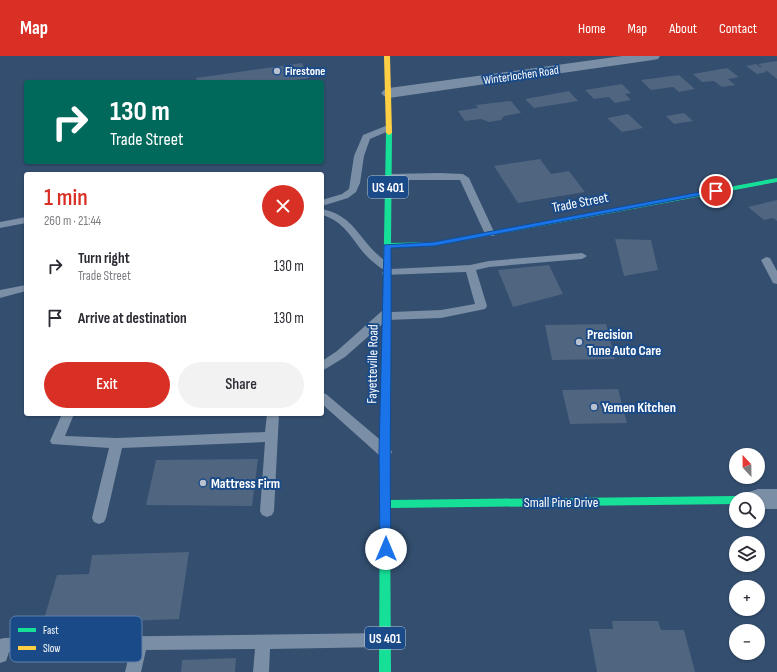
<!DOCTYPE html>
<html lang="en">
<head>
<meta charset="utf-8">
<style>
  :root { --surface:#fff; --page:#f2f2f3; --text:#2b2b33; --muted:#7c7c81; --accent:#d93025 }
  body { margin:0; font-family:"Sofia Sans Condensed",sans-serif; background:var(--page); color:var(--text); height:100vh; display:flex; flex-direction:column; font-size:15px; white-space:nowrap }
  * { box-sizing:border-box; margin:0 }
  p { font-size:13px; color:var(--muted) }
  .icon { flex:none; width:22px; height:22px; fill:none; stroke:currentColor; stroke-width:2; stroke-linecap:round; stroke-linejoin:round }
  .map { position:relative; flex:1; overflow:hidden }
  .panel { position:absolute; left:24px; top:116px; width:300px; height:244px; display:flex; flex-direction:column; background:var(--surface); border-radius:4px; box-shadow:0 1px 3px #0004 }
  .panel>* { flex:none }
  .hud { position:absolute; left:24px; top:24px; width:300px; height:84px; border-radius:4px; box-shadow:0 1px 3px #0004; background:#00695c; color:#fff; overflow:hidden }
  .needle { width:26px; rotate:338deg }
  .tools { position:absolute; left:729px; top:392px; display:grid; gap:8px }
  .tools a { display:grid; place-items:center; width:36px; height:36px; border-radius:50%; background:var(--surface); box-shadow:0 1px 3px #0004; font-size:20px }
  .pin { position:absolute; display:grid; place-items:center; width:34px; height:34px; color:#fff; margin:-17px; border:2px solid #fff; border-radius:50%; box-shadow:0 1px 4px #0007 }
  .me { position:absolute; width:44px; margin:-22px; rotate:0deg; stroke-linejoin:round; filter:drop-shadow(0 0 3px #0008) }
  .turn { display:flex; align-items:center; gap:14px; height:84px; padding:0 20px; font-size:18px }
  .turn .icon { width:52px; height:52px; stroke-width:2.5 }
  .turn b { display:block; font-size:28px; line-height:34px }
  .round { display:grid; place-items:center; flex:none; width:42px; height:42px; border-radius:21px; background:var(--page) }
  .head { display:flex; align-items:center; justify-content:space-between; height:68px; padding:0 20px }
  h1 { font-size:24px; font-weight:600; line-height:30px; color:var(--accent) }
  .button { display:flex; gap:8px; margin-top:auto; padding:8px 20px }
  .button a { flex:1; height:46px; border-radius:24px; background:var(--accent); color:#fff; font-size:16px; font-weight:600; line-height:46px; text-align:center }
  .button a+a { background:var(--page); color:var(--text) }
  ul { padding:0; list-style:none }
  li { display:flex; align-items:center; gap:12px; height:52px; padding:0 20px }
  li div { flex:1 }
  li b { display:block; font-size:15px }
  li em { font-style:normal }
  header { display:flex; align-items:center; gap:24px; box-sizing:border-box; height:56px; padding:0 20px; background:var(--accent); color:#fff }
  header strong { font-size:19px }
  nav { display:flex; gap:22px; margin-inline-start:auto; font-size:14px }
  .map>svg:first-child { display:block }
  .building { fill:#506580 }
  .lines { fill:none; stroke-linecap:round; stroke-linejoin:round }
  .lane { fill:#7a8ea5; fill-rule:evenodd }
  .street { fill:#7a8ea5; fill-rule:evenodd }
  .fast { fill:#16e098; fill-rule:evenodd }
  .slow { fill:#ffcf43; fill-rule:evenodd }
  .route { fill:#1a73e8; stroke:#114b97 }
  .poi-dot { fill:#b8c1cd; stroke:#1a4b88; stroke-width:1.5 }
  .labels { text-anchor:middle; stroke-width:4; stroke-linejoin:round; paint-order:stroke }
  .far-poi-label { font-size:12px; font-weight:bold; fill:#fff; stroke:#1a4b88; text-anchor:start }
  .far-street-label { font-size:12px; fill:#fff; stroke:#1a4b88 }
  .shield { fill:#1a4b88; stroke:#bac9db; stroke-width:1 }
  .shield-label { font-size:13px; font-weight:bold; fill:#fff }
  .street-label { font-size:14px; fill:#fff; stroke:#1a4b88 }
  .poi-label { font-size:14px; font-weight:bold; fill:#fff; stroke:#1a4b88; text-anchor:start }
  .key { fill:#1a4b88; stroke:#5f81ac; stroke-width:1 }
  .key-label { font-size:11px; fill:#fff }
</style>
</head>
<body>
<header>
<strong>Map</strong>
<nav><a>Home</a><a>Map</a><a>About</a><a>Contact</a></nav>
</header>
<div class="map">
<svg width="777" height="616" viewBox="0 0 777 616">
  <rect width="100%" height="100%" fill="#334e6f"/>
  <path class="building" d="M777,5V23L767,15H765L766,16L757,18L746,10L756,8L760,11H762L758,8Z
    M302,7L309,22L283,26H197L196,22Z
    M727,12L739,21L728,23L735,29L722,31L714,25L702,26L693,18Z
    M679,19L695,33L679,36L673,31L651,34L641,24Z
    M622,28L631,37L625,38L631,44L615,47L609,41L594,43L585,34Z
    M569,35L578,45L534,52L525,43Z
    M511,45L521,57L504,60L501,64L489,66L481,63L465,65L458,55L478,52L476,49Z
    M684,57L693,65L674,68L666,60Z
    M628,58L643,72L622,76L607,62Z
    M540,103L551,118L569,115L585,136L518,147L494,110Z
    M777,144V165L773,162L764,164L748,151Z
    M615,183L651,184L658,214L624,220Z
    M549,209L563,238L513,251L498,214Z
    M606,268L615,303L552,304L545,269Z
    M618,333L627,367L570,368L562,334Z
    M258,403L252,450L146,449L156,404Z
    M189,496L179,563L77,567L78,562L44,563L57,519L89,518L92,499Z
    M612,565H658L661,574H684L695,616H597L589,573H613Z
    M236,602L235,616H181L182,604Z"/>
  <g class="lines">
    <path class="lane" d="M388,69L391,70L392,72L391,74L370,83L364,100L360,127L356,136L348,142L322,150V144L342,138L349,133L354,100L363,79Z
      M439,117L463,118L469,122L495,178L494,180H486L485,178L460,124H389L384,121L389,118Z
      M322,153C348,159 354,172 370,191C376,198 384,204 391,210V213L470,209L489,205L582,197L587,200L582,203L489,211L476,214L487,250L485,253L441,262L387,264L345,301L322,315V305L337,295L383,254L387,253L392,256L441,254L475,248L466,216L383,219L382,217L384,214C376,209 369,203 363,196C351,181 342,164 322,159Z
      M26,161V167L0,172V166Z
      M766,201L770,202L777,215V228L773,227L761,204Z
      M26,229V235L0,242V234Z
      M322,337L326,338L390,392L392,396L390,400L385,401L380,400L322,348Z
      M62,358H74L65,380L117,382L265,376L267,358H279L274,455L272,459L267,461L262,459L260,455L265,386L122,392L106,462L104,466L99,468L94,466L92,462L109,392L52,388L50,385Z
      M385,577L391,579L393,584L391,589L385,591L270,593L269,616H253L255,593L146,594L141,616H125L130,595L9,596L6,605L0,607V583L4,582Z"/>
    <path class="street" d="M622,0H660L658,3L653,4L389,42L384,40L381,37L384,34L389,32Z
      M758,433H777V453H758V443H745L749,436Z"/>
    <path class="fast" d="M389,75L392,77L391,187L434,186L777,122V126L434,190L391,192L390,444L736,440L741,443H736V448L390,452L391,616H379L380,396L386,77Z"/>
    <path class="slow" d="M384,0H390L392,77L389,79L386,77Z"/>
  </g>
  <path class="route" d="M716,133H718V136L434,190L391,192C392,293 389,393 391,493L390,496L386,497L382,496L380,493L379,396L384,189L434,186Z"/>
  <g class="poi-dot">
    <circle cx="277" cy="15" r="4"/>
    <circle cx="579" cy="286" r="4"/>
    <circle cx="594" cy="351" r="4"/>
    <circle cx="203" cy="427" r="4"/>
  </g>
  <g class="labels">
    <g class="far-poi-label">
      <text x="285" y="19">Firestone</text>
    </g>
    <g class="far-street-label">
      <text transform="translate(521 19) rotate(-8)" y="4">Winterlochen Road</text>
    </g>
    <g class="shield">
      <rect x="368" y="120" width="40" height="22" rx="3"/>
      <rect x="365" y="571" width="40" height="22" rx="3"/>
    </g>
    <g class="shield-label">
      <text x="388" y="136">US 401</text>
      <text x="385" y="587">US 401</text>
    </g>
    <g class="street-label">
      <text transform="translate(580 146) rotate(-11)" y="5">Trade Street</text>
      <text transform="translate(372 308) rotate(-89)" y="5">Fayetteville Road</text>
      <text x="561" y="451">Small Pine Drive</text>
    </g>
    <g class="poi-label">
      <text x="587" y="283">Precision<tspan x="587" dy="16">Tune Auto Care</tspan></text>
      <text x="602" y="356">Yemen Kitchen</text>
      <text x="211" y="432">Mattress Firm</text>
    </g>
  </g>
  <rect x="10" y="560" width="132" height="46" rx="6" class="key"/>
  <rect x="18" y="572" width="18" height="4" fill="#16e098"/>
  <rect x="18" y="590" width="18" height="4" fill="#ffcf43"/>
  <g class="key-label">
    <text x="43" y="578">Fast</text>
    <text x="43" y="596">Slow</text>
  </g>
</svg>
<div class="tools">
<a><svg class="needle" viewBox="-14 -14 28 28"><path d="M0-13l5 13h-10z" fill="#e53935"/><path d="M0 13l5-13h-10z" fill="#7c7c81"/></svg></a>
<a><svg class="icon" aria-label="search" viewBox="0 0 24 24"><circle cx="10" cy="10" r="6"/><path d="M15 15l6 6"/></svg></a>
<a><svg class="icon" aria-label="layers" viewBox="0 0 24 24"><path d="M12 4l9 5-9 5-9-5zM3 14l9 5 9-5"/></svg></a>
<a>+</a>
<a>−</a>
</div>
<div class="pin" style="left:716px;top:135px;background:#d93025"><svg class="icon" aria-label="arrive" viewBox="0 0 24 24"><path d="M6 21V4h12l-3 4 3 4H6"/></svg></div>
<svg class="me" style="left:386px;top:493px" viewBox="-20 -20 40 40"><circle r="19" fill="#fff"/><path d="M0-13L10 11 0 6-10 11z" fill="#1a73e8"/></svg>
<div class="hud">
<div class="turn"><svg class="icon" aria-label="right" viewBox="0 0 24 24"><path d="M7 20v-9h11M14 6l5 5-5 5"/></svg><div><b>130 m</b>Trade Street</div></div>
</div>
<section class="panel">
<div class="head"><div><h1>1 min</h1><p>260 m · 21:44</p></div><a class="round" style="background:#d93025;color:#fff"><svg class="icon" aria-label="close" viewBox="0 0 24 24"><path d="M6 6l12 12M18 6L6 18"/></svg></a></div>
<ul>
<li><svg class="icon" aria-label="right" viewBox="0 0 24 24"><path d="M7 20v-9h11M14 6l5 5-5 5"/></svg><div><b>Turn right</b><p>Trade Street</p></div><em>130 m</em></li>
<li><svg class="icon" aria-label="arrive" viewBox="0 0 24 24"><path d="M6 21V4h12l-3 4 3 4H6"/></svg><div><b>Arrive at destination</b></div><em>130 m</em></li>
</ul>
<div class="button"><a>Exit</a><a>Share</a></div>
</section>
</div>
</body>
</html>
